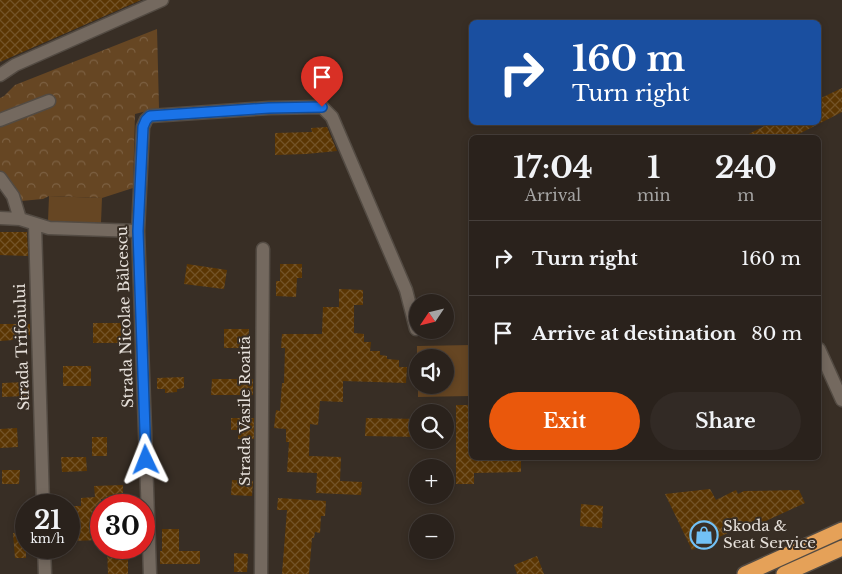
<!DOCTYPE html>
<html lang="en">
<head>
<meta charset="utf-8">
<style>
  :root { --surface:#2a221c; --page:#322a25; --text:#f1f3f6; --muted:#a5a4a3; --line:#463f3b; --accent:#ea580c }
  body { margin:0; font-family:"Libre Baskerville",serif; background:var(--page); color:var(--text); height:100vh; display:flex; flex-direction:column; font-size:19px; white-space:nowrap }
  * { box-sizing:border-box; margin:0 }
  p { font-size:16px; color:var(--muted) }
  .icon { flex:none; width:28px; height:28px; fill:none; stroke:currentColor; stroke-width:2; stroke-linecap:round; stroke-linejoin:round }
  .map { position:relative; flex:1; overflow:hidden }
  .details { position:absolute; left:469px; top:135px; width:352px; height:325px; display:flex; flex-direction:column; background:var(--surface); border-radius:8px; box-shadow:0 2px 8px #0003,0 0 0 1px var(--line) }
  .details>* { flex:none }
  .top-card { position:absolute; left:469px; top:20px; width:352px; height:105px; border-radius:8px; box-shadow:0 2px 8px #0003,0 0 0 1px var(--line); background:#1a4fa0; color:#fff; overflow:hidden }
  .needle { width:32px; rotate:235deg }
  .fabs { position:absolute; left:409px; top:294px; display:grid; gap:10px }
  .fabs a { display:grid; place-items:center; width:45px; height:45px; border-radius:50%; background:var(--surface); box-shadow:0 2px 8px #0003,0 0 0 1px var(--line); font-size:25px }
  .speed { position:absolute; left:15px; top:494px; display:flex; gap:10px; font-size:25px; font-weight:700; text-align:center }
  .speed>* { display:grid; place-content:center; width:65px; height:65px; border-radius:50%; background:var(--surface); box-shadow:0 2px 8px #0003,0 0 0 1px var(--line); line-height:1 }
  .speed small { font-size:12px; font-weight:400 }
  .speed .limit { border:8px solid #d22; background:#fff; color:#111 }
  .pin { position:absolute; display:grid; place-items:center; width:42px; height:42px; color:#fff; margin:-51px -21px; border-radius:50% 50% 50% 0; rotate:-45deg; box-shadow:0 0 5px #0007 }
  .pin .icon { rotate:45deg }
  .me { position:absolute; width:55px; margin:-28px; rotate:358deg; stroke-linejoin:round; filter:drop-shadow(0 0 4px #0008) }
  .turn { display:flex; align-items:center; gap:18px; height:105px; padding:0 20px; font-size:22px }
  .turn .icon { width:65px; height:65px; stroke-width:2.5 }
  .turn b { display:block; font-size:35px; line-height:42px }
  .eta { display:flex; justify-content:space-evenly; align-items:center; height:85px; text-align:center }
  .eta b { font-size:30px; font-weight:700; line-height:35px }
  .cta { display:flex; gap:10px; margin-top:auto; padding:10px 20px }
  .cta a { flex:1; height:58px; border-radius:30px; background:var(--accent); color:#fff; font-size:20px; font-weight:700; line-height:58px; text-align:center }
  .cta a+a { background:var(--page); color:var(--text) }
  ul { padding:0; list-style:none }
  li { display:flex; align-items:center; gap:15px; height:75px; padding:0 20px; border-top:1px solid var(--line) }
  li div { flex:1 }
  li b { display:block; font-size:19px }
  li em { font-style:normal }
  .map>svg:first-child { display:block }
  .park { fill:url(#park-crowns) }
  .garden { fill:#664623 }
  .building { fill:url(#building-cross-hatch) }
  .lines { fill:none; stroke-linecap:round; stroke-linejoin:round }
  .minor-casing { stroke:#534b43; stroke-width:15 }
  .highway-casing { stroke:#534b43; stroke-width:18 }
  .minor { stroke:#74695f; stroke-width:12 }
  .highway { stroke:#e5a158; stroke-width:15 }
  .route-casing { stroke:#114b97; stroke-width:12 }
  .route { stroke:#1a73e8; stroke-width:9 }
  .labels { text-anchor:middle; stroke-width:4; stroke-linejoin:round; paint-order:stroke }
  .street-label { font-size:15px; fill:#e6e0da; stroke:#382e25 }
  .poi-label { font-size:15px; fill:#e6e0da; stroke:#382e25; text-anchor:start }
</style>
</head>
<body>
<div class="map">
<svg width="842" height="574" viewBox="0 0 842 574">
  <defs>
    <pattern id="park-crowns" width="20" height="18" patternUnits="userSpaceOnUse" patternTransform="scale(1.25)"><rect width="20" height="18" fill="#664623"/><path d="M2 6a3 3 0 1 1 6 0M12 15a3 3 0 1 1 6 0" fill="none" stroke="#7c6042"/></pattern>
    <pattern id="building-cross-hatch" width="8" height="8" patternUnits="userSpaceOnUse" patternTransform="scale(1.25)"><rect width="8" height="8" fill="#5b3603"/><path d="M0 0l8 8M0 8l8-8" fill="none" stroke="#735327"/></pattern>
  </defs>
  <rect width="100%" height="100%" fill="#382e25"/>
  <path class="park" d="M157,29L159,108L135,114L133,188L102,198L49,196L43,199L10,202L0,188V98L4,96L15,85Z"/>
  <path class="garden" d="M49,196L102,198L101,223L48,221Z
    M471,345V396L418,397V385H445V358H418L417,378V346Z"/>
  <path class="building" d="M0,0H141L0,62Z
    M842,88V112L791,138H741L772,122H819V99Z
    M327,127L337,151L306,154L275,155V133L312,132L311,128Z
    M0,232H27L28,256L0,255Z
    M187,264L227,270L224,289L184,284Z
    M280,264H302V278H297L296,297L276,296V281H280Z
    M339,289L363,290V305H354V333L364,334V342H371L370,351H380V355L387,356V359L399,360V367H407L406,383L343,381V402L320,401L318,425L310,424L309,456L341,457L340,481L362,482L361,495L316,493L317,473L287,472L289,442H286V429L274,428L276,410L280,411L282,383H284L285,348H281L282,334H322L323,307H339Z
    M93,323H121V343H93Z
    M0,324H30V335H13V340L0,341Z
    M224,329H249L248,348H224Z
    M63,366H91V386H63Z
    M184,377V388L177,389V392L165,393V389H157V378Z
    M212,379H253V395H211Z
    M27,382V396L2,397V383Z
    M456,405H471V458H521V472L474,473V484H456Z
    M231,418H254V439H238V430H231Z
    M366,418L418,419V437L365,436Z
    M17,428L18,447L0,448V429Z
    M92,437H107V456H92Z
    M61,457H86L87,471L62,472Z
    M2,470H20L19,484H2Z
    M232,480L253,481L252,496L231,495Z
    M123,485V499H101V540L71,541L69,506H81V498L95,497L94,486Z
    M710,489L716,500L736,490L738,494L744,491L799,490L805,503L759,524L757,519L692,550L665,494Z
    M278,498L326,501L325,516H321L320,533L315,532L314,538H312L309,574H282L287,510H277Z
    M581,504L603,506L602,528L580,526Z
    M162,529H179V551H200V564H160V551H162Z
    M26,532V558H15L13,533Z
    M107,548H129L130,558L128,559V574H108Z
    M234,553L248,554L247,572H234Z
    M537,556L544,574H517L514,565Z"/>
  <g class="lines">
    <g class="minor-casing">
      <path id="minor" d="M0,75L15,65L162,0
        M0,120L49,101
        M0,178L13,196L20,219
        M0,218L20,219L49,228L138,231
        M35,224L43,505
        M819,349L842,400
        M44,548L45,574
        M150,574L138,231L143,127L146,120L150,116L269,108L322,107L332,117L406,290L416,329
        M261,574L263,249"/>
    </g>
    <g class="highway-casing">
      <path id="highway" d="M745,574L842,530
        M784,574L842,548"/>
    </g>
    <use href="#minor" class="minor"/>
    <use href="#highway" class="highway"/>
  </g>
  <g class="lines">
    <g class="route-casing">
      <path id="route" d="M146,460L138,231L143,127L146,120L150,116L269,108L322,107"/>
    </g>
    <use href="#route" class="route"/>
  </g>
  <defs>
    <g id="shop-ring" transform="scale(1.4375)"><circle r="9.5" fill="#382e25" stroke="#72c1f5" stroke-width="1.5"/><path d="M-5-2.5h2.3a2.7 3.5 0 0 1 5.4 0H5L5.5 6h-11ZM-1.5-2.5h3a1.5 2.3 0 0 0-3 0Z" fill="#72c1f5"/></g>
  </defs>
  <g fill-rule="evenodd">
    <use href="#shop-ring" x="704" y="535"/>
  </g>
  <g class="labels">
    <g class="street-label">
      <text transform="translate(125 317) rotate(-92)" y="5">Strada Nicolae Bălcescu</text>
      <text transform="translate(22 347) rotate(-92)" y="5">Strada Trifoiului</text>
      <text transform="translate(245 411) rotate(-90)" y="5">Strada Vasile Roaită</text>
    </g>
    <g class="poi-label">
      <text x="723" y="531">Skoda &amp;<tspan x="723" dy="17">Seat Service</tspan></text>
    </g>
  </g>
</svg>
<div class="fabs">
<a><svg class="needle" viewBox="-14 -14 28 28"><path d="M0-13l5 13h-10z" fill="#e53935"/><path d="M0 13l5-13h-10z" fill="#a5a4a3"/></svg></a>
<a><svg class="icon" aria-label="sound" viewBox="0 0 24 24"><path d="M4 9h4l5-4v14l-5-4H4zM17 9q2 3 0 6"/></svg></a>
<a><svg class="icon" aria-label="search" viewBox="0 0 24 24"><circle cx="10" cy="10" r="6"/><path d="M15 15l6 6"/></svg></a>
<a>+</a>
<a>−</a>
</div>
<div class="speed"><div>21<small>km/h</small></div><div class="limit">30</div></div>
<div class="pin" style="left:322px;top:107px;background:#d93025"><svg class="icon" aria-label="arrive" viewBox="0 0 24 24"><path d="M6 21V4h12l-3 4 3 4H6"/></svg></div>
<svg class="me" style="left:146px;top:460px" viewBox="-20 -20 40 40"><path d="M0-17L14 15 0 8-14 15z" fill="#1a73e8" stroke="#fff" stroke-width="4"/></svg>
<div class="top-card">
<div class="turn"><svg class="icon" aria-label="right" viewBox="0 0 24 24"><path d="M7 20v-9h11M14 6l5 5-5 5"/></svg><div><b>160 m</b>Turn right</div></div>
</div>
<section class="details">
<div class="eta">
<div><b>17:04</b><p>Arrival</p></div>
<div><b>1</b><p>min</p></div>
<div><b>240</b><p>m</p></div>
</div>
<ul>
<li><svg class="icon" aria-label="right" viewBox="0 0 24 24"><path d="M7 20v-9h11M14 6l5 5-5 5"/></svg><div><b>Turn right</b></div><em>160 m</em></li>
<li><svg class="icon" aria-label="arrive" viewBox="0 0 24 24"><path d="M6 21V4h12l-3 4 3 4H6"/></svg><div><b>Arrive at destination</b></div><em>80 m</em></li>
</ul>
<div class="cta"><a>Exit</a><a>Share</a></div>
</section>
</div>
</body>
</html>
